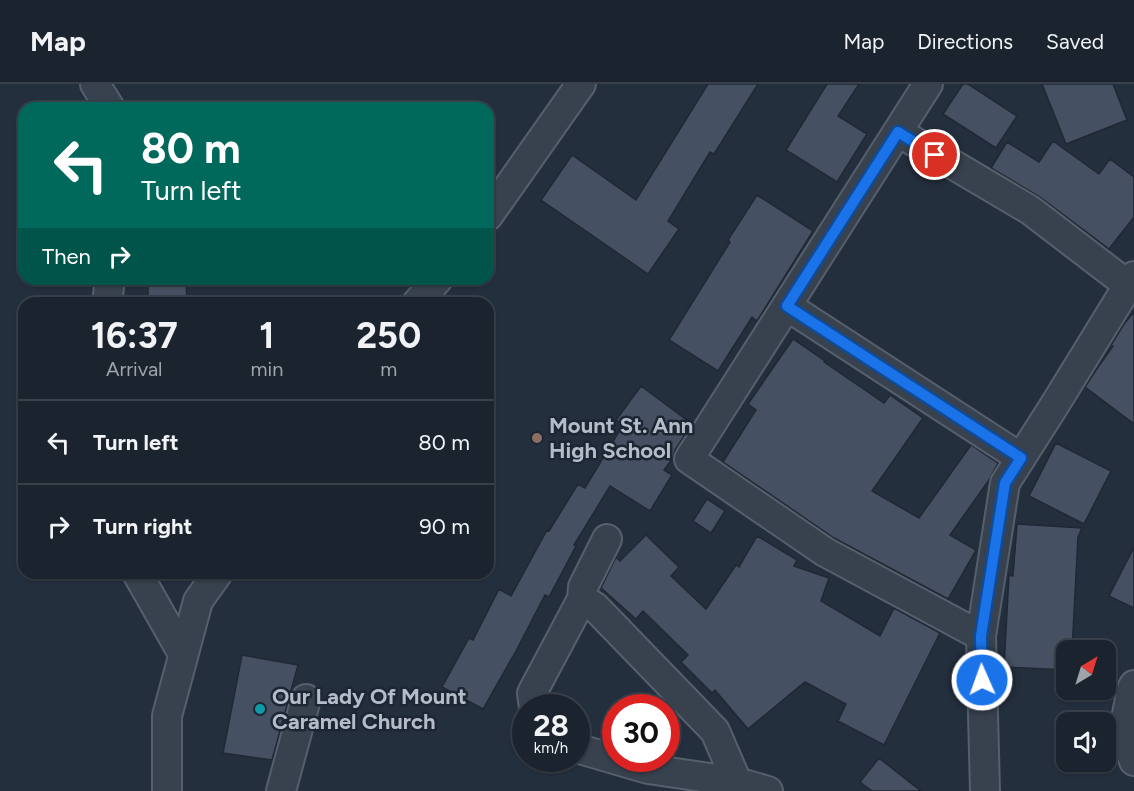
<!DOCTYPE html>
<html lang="en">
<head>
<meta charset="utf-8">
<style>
  :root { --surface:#1b232e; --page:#242b36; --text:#f1f3f6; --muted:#a0a4aa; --line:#39404a }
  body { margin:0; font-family:Figtree,sans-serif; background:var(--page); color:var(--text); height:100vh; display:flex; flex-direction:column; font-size:22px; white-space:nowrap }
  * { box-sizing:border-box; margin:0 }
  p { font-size:20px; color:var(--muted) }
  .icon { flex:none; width:33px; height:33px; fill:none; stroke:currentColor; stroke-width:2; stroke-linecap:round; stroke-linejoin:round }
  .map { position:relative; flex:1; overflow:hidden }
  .details { position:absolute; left:18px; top:213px; width:476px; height:282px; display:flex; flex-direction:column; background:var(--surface); border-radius:18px; box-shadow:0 2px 4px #0004,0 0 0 2px var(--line) }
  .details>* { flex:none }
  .top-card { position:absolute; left:18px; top:18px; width:476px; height:183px; border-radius:18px; box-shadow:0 2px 4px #0004,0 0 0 2px var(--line); background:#00695c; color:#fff; overflow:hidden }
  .needle { width:39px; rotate:38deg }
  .controls { position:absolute; left:1056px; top:556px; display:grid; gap:12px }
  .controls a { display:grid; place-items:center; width:60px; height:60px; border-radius:12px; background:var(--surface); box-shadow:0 2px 4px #0004,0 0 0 2px var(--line); font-size:30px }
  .speed { position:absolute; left:512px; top:610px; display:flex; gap:12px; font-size:30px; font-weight:700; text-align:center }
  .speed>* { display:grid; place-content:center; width:78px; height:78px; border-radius:50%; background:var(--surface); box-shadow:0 2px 4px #0004,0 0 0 2px var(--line); line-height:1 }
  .speed small { font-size:15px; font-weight:400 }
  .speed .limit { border:9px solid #d22; background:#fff; color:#111 }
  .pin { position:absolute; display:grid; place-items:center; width:51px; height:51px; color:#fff; margin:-26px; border:3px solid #fff; border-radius:50%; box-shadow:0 2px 6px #0007 }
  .me { position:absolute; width:66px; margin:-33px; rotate:358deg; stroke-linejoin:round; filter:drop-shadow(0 0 4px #0008) }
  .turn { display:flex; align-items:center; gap:21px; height:126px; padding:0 24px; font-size:27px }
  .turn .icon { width:78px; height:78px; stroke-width:2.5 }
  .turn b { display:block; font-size:42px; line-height:51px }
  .then { display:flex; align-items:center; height:57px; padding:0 24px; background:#0003; gap:12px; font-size:22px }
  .eta { display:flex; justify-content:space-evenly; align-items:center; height:102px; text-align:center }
  .eta b { font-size:36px; font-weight:700; line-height:42px }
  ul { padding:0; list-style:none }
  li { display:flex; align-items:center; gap:18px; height:84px; padding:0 24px; border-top:2px solid var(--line) }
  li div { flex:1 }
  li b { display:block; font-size:22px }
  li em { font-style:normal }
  header { display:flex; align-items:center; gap:36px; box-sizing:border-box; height:84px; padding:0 30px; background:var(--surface); border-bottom:2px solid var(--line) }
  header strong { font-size:28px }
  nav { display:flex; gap:33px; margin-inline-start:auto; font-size:21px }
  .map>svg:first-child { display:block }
  .building { fill:#455162; stroke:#1f2835; stroke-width:1.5 }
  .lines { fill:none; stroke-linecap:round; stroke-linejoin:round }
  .minor-casing { stroke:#565f6c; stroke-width:32 }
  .minor { stroke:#38414e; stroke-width:28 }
  .route-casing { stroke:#114b97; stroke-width:15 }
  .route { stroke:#1a73e8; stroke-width:10 }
  .education-dot { fill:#8d6e63; stroke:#1d2633; stroke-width:2 }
  .culture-dot { fill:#0f9aa8; stroke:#1d2633; stroke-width:2 }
  .labels { text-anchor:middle; stroke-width:5; stroke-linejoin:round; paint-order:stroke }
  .poi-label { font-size:22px; font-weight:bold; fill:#b4bcc9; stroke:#1d2633; text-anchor:start }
</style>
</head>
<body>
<header>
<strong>Map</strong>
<nav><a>Map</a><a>Directions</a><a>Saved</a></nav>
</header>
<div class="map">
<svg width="1134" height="707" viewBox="0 0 1134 707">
  <rect width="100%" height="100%" fill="#242f3e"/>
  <path class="building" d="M708,0H758L714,70L710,68L668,137L679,145L648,190L541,116L572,71L636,116Z
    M827,0H859L838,32L867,50L837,98L786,66Z
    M963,0H968L1017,32L996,64L943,30Z
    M1042,0H1113L1127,36L1066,60Z
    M1053,57L1099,90L1110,75L1134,93V133L1109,165L1040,113L991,84L1007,58L1039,78Z
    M757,111L813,147L757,237L752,233L718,287L669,256L730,158L728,156Z
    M148,195H186L187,219H148Z
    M1134,228V340L1085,303L1096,286L1113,262L1111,261L1124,240Z
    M793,255L825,277L824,278L884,319L890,311L923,334L872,407L919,434L971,361L998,379L989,396L950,451L976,466L948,515L834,454L723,378L756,326L748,320Z
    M641,302L692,340L675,366L673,374L664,386L672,391L650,427L610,402L574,461L576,462L549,513L545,511L516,567L483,625L442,603L469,554L473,556L499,505L511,512L547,446L549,447L578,400L585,404L623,341L616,336Z
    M1056,359L1111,387L1084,440L1029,412Z
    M707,415L725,427L711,449L693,437Z
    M1017,440L1082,444L1078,453L1072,567H1066V586L1004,583L1009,491L1013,492Z
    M646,451L679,483L671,492L706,525L736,481L739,483L757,452L797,476L794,482L829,494L821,517L880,552L894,524L940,549L884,661L838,637L846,620L805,598L748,645L715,606L712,609L681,578L688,571L643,527L636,535L601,504L616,473L620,477Z
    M1134,463V524L1109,512Z
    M242,571L298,581L272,676L223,669Z
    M879,674L921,707H872L860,698Z"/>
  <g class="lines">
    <g class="minor-casing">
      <path id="minor" d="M95,0L110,24
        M928,0L689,375L825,468L981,552
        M898,48L1030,126L1128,201
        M488,132L581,0
        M107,219L110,195
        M417,219L438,195
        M787,222L1021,374
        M137,489L183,570
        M582,515L595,523L715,647L737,698
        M1134,601L1132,605L1123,650L1134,677
        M534,624L532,609L582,515L583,503L607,455
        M576,664L648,685L737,698L768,707
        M167,707V632L198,517L218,489
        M281,707L306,615
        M985,707L981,552L1005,399L1054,322L1134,192"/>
    </g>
    <use href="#minor" class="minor"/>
  </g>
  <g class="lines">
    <g class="route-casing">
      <path id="route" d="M935,71L898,48L787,222L1021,374L1005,399L981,552L982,596"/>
    </g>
    <use href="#route" class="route"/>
  </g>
  <circle class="education-dot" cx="537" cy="354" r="6"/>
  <circle class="culture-dot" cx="260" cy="625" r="6"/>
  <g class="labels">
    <g class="poi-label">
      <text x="549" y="349">Mount St. Ann<tspan x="549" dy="25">High School</tspan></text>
      <text x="272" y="620">Our Lady Of Mount<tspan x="272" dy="25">Caramel Church</tspan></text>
    </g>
  </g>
</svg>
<div class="controls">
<a><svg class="needle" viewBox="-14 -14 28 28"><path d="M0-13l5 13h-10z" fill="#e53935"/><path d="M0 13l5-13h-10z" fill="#a0a4aa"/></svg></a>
<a><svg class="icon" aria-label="sound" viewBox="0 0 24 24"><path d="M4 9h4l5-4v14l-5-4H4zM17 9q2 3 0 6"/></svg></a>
</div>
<div class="speed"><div>28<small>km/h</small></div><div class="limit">30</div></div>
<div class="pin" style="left:935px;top:71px;background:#d93025"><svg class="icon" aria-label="arrive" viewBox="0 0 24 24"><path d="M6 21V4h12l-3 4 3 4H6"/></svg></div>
<svg class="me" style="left:982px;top:596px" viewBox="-20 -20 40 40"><circle r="17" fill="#1a73e8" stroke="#fff" stroke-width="3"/><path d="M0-11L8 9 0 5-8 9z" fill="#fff"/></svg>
<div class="top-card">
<div class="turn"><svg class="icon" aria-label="left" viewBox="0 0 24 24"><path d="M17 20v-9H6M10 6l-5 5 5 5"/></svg><div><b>80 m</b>Turn left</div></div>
<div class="then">Then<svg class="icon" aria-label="right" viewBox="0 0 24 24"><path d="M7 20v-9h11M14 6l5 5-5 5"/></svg></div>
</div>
<section class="details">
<div class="eta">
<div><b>16:37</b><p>Arrival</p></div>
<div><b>1</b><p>min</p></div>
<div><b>250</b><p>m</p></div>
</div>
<ul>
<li><svg class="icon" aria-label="left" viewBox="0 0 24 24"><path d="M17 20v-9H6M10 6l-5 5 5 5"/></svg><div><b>Turn left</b></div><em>80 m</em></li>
<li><svg class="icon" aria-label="right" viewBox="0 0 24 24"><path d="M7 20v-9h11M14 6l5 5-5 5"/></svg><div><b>Turn right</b></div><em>90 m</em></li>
</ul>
</section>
</div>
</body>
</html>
